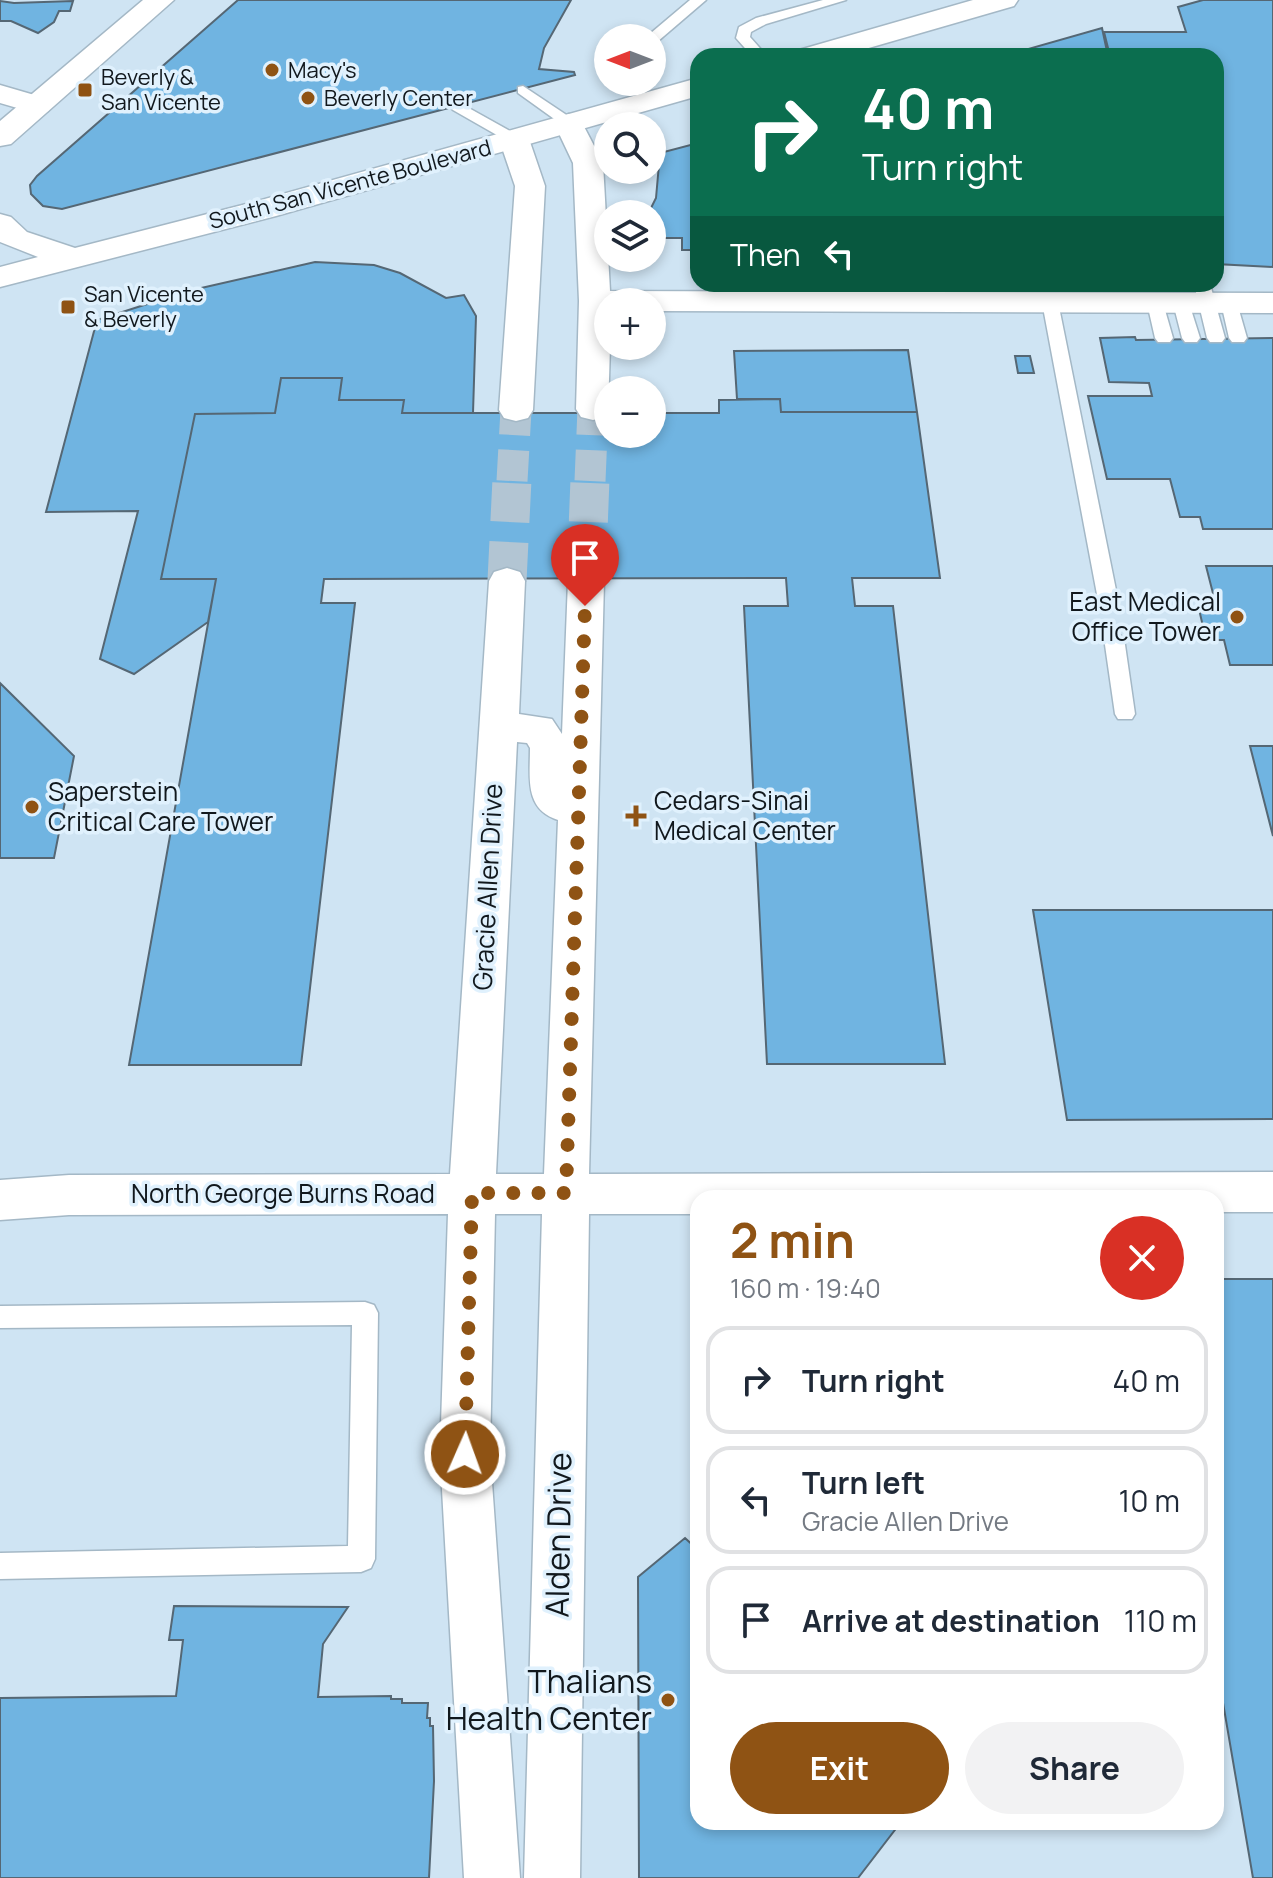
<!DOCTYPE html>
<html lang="en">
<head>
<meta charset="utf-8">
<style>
  :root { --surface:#fff; --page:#f2f2f3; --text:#1f2937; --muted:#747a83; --line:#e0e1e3; --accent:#8f5314 }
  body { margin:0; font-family:Manrope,sans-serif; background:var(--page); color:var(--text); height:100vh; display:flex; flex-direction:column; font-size:30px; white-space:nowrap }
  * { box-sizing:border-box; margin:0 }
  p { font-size:26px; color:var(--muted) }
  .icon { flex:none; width:44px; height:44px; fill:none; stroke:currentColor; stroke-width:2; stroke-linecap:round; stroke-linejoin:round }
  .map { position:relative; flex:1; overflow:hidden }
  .panel { position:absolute; left:690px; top:1190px; width:534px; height:640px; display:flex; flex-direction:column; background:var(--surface); border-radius:24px; box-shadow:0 4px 12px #0003 }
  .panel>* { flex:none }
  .hud { position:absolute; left:690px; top:48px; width:534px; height:244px; border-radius:24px; box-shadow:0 4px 12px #0003; background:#0b6e4f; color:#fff; overflow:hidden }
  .needle { width:52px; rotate:270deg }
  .buttons { position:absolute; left:594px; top:24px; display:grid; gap:16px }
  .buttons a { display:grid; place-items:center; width:72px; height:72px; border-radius:50%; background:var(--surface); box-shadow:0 4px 12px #0003; font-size:40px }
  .pin { position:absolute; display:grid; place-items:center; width:68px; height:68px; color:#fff; margin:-82px -34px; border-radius:50% 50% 50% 0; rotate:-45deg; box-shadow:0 0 8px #0007 }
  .pin .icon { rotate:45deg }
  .me { position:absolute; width:88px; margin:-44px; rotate:2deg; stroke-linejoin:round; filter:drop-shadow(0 0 6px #0008) }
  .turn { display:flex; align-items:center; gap:28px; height:168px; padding:0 40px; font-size:36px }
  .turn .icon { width:104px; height:104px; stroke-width:2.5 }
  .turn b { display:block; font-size:56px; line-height:68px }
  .then { display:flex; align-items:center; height:76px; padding:0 40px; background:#0003; gap:16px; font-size:30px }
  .round { display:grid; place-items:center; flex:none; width:84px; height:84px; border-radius:42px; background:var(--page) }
  .headline { display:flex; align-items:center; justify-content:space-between; height:136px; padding:0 40px }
  h1 { font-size:48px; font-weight:700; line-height:60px; color:var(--accent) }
  .cta { display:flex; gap:16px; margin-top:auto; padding:16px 40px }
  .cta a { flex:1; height:92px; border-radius:48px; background:var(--accent); color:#fff; font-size:32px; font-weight:700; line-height:92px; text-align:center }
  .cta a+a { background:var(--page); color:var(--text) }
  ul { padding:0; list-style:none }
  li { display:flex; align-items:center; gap:24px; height:108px; margin:0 16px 12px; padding:0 24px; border:4px solid var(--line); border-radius:24px }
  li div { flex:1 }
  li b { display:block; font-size:30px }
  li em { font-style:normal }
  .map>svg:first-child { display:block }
  .building { fill:#70b4e1; stroke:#556774; stroke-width:2 }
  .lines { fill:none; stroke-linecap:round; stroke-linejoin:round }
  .minor-tunnel-far1 { stroke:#b2c5d3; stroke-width:31; stroke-dasharray:31 15; stroke-linecap:butt }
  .minor-tunnel { stroke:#b2c5d3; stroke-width:39; stroke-dasharray:39 20; stroke-linecap:butt }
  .service-casing { stroke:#a4b8c6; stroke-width:3 }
  .minor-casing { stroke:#a4b8c6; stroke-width:3 }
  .secondary-casing { stroke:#a4b8c6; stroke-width:3 }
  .service { fill:#fff; fill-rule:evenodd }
  .minor { fill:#fff; fill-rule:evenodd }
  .secondary { fill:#fff; fill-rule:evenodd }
  .route { stroke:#8f5314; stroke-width:14; stroke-dasharray:0 25.2 }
  .poi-dot { fill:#8f5314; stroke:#e0f1fd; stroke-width:3 }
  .labels { text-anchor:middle; stroke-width:7; stroke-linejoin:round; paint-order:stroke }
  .far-poi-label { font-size:22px; fill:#11181d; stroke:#e0f1fd; text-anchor:start }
  .far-street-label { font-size:22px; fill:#11181d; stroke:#e0f1fd }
  .poi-label { font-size:26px; fill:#11181d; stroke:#e0f1fd; text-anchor:start }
  .street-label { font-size:26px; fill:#11181d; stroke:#e0f1fd }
  .near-street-label { font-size:32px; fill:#11181d; stroke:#e0f1fd }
  .near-poi-label { font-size:32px; fill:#11181d; stroke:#e0f1fd; text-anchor:end }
</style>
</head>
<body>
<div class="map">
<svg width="1273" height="1878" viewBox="0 0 1273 1878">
  <rect width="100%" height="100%" fill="#cfe4f3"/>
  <path class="building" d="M238,0H571L544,48L539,69L574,72L575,75L62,209L43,206L31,194L30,185L37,176Z
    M1203,0H1273V267L1216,264V56H1110L1104,32H1186L1178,7Z
    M0,1L14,3L73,1L70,11H59L54,22L38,33L11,21H0Z
    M1102,28L1108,56H1004Z
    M698,143V250H682V238H652V214H648L656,198L660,153Z
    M315,262L374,265L400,273L446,298L464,295L476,316L473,413H402L404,400H339L342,378H281L275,413L195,414L161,579H216L208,622L134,674L100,659L138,511L46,512L97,320L188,291Z
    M1135,337L1136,340L1273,338V529H1203L1200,517H1180L1170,479H1107L1088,396H1152L1149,383L1109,382L1100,338Z
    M908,350L917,412H781L780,399H737L734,351Z
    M1015,356H1030L1034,373H1018Z
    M281,378H342L339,400H404L402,413H608V434H652V413H719V400L780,399L781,412H917L940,578H852L855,606H893L945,1064H767L744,606H788L786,578L324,579L321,603H355L301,1065H129L216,579H161L195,414L275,413Z
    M1206,566H1273V665H1230L1224,640H1206L1199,609H1217Z
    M0,683L74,756L54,858H0Z
    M1250,746H1273V836Z
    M1033,910H1273V1119L1067,1120Z
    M1216,1279H1273V1878H1253L1216,1662Z
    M685,1538L698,1550V1822H901L858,1878H639L638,1577Z
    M174,1606L348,1607L323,1644L318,1697L391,1696V1699H402V1703H428L427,1718H430V1726H433L434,1781L429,1878H0V1698L176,1696L183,1640H169Z"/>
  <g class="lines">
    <path class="minor-tunnel-far1" d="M512,481L516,410
      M590,481L593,409"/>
    <path class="minor-tunnel" d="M507,581L512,479
      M586,581L590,479"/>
    <g class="service-casing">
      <path id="service" d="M690,0H706L657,42L652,43V38H645Z
        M823,0H846L766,24L751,32L750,37L767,56H752L736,38L739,27L756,18Z
        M523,86L574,120V126H564L518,93V87Z
        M458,102L519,136L522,139L514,144L509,142L453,110L450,107Z
        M1194,284H1210L1225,338L1222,342H1210L1207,338Z
        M1050,297L1058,302L1119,605L1109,612L1099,605L1042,302Z
        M1155,298L1163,303L1173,338L1170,342H1158L1155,338L1147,303Z
        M1181,298L1189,303L1200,338L1197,342H1185L1182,338L1173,303Z
        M1229,298L1237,303L1247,338L1244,342H1232L1229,338L1221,303Z
        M1114,631L1124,638L1135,714L1132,719H1118L1115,714L1104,638Z
        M365,1302L374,1305L378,1313L375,1559L371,1568L361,1572L0,1579V1553L348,1546L352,1325L0,1328V1306Z"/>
    </g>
    <g class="minor-casing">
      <path id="minor" d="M0,85L48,99L52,105L48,111L38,114L0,103Z
        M569,114L579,117L603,163L610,291L1273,293V313L652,311V302H608V346H610L608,412L605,417L593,420L581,417L576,409L579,301L573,163L554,123L559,117Z
        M514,130L524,133L529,139L545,186L533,410L528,418L516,421L504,418L499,410L515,186L499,139L504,133Z
        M507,568L520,572L525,581L519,714L552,719L562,734L568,581L573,572L586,568L599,572L604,581L589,1174L1273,1172V1212H1216V1198H698V1214H589L580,1878H524L542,1214H495L490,1454L520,1878H464L440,1454L448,1214L69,1215L0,1220V1180L69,1175L450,1174L489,581L494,572ZM517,742L527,743L530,748C530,778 524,809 558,820L544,1174H496Z"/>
    </g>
    <g class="secondary-casing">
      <path id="secondary" d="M143,0H174L11,144L0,146V121Z
        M973,0H1018L1014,6L841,56H794L799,50Z
        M698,78V96L276,216L0,287V267L38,257L0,242V214L11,217L27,232L75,248L254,202Z"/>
    </g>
    <use href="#service" class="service"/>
    <use href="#minor" class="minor"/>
    <use href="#secondary" class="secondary"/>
  </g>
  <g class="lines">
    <path class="route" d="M465,1454L472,1193H566L585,606"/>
  </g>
  <g class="poi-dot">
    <circle cx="272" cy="70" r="8"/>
    <rect x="77" y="82" width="16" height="16" rx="4"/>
    <circle cx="308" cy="98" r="8"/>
    <rect x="60" y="299" width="16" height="16" rx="4"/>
    <circle cx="1237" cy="617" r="8"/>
    <circle cx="32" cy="807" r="8"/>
    <path d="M632 804h8v8h8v8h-8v8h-8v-8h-8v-8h8z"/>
    <circle cx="668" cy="1700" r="8"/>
  </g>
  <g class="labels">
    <g class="far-poi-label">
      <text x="288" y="78">Macy's</text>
      <text x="101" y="85">Beverly &amp;<tspan x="101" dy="25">San Vicente</tspan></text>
      <text x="324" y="106">Beverly Center</text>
      <text x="84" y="302">San Vicente<tspan x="84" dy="25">&amp; Beverly</tspan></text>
    </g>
    <g class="far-street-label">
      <text transform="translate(350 184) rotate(-15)" y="8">South San Vicente Boulevard</text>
    </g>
    <g class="poi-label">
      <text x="1221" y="611" text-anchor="end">East Medical<tspan x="1221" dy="30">Office Tower</tspan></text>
      <text x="48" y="801">Saperstein<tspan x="48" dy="30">Critical Care Tower</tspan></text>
      <text x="654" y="810">Cedars-Sinai<tspan x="654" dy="30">Medical Center</tspan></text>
    </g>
    <g class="street-label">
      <text transform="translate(488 887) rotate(-87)" y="9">Gracie Allen Drive</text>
      <text x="283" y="1203">North George Burns Road</text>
    </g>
    <g class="near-street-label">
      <text transform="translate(559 1535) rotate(-89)" y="11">Alden Drive</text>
    </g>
    <g class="near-poi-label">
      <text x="652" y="1693">Thalians<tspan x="652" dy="37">Health Center</tspan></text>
    </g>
  </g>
</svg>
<div class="buttons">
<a><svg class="needle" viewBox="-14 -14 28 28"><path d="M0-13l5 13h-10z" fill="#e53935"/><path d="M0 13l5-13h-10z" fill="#747a83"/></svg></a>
<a><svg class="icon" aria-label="search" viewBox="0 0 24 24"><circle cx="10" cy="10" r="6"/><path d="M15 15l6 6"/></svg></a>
<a><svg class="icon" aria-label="layers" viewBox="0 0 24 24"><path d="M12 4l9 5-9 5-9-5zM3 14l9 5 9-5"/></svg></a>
<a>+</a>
<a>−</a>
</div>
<div class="pin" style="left:585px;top:606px;background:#d93025"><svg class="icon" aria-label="arrive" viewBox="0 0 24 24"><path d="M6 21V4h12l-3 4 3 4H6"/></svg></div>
<svg class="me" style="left:465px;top:1454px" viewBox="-20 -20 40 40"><circle r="17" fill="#8f5314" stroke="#fff" stroke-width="3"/><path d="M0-11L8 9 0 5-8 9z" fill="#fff"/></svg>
<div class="hud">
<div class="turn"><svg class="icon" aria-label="right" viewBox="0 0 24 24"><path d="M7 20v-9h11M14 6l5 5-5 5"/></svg><div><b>40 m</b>Turn right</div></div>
<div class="then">Then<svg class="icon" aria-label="left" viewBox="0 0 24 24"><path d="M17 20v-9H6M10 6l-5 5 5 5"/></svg></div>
</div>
<section class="panel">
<div class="headline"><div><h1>2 min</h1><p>160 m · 19:40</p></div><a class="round" style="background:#d93025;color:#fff"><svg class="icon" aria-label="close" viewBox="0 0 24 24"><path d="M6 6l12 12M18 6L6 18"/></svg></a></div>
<ul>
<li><svg class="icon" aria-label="right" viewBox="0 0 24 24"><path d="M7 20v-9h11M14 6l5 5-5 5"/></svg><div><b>Turn right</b></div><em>40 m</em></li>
<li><svg class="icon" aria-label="left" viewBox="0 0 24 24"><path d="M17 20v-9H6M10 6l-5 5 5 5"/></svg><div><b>Turn left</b><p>Gracie Allen Drive</p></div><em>10 m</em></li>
<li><svg class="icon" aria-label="arrive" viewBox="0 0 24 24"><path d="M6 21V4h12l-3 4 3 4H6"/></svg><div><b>Arrive at destination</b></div><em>110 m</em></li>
</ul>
<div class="cta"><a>Exit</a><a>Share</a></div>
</section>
</div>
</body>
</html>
